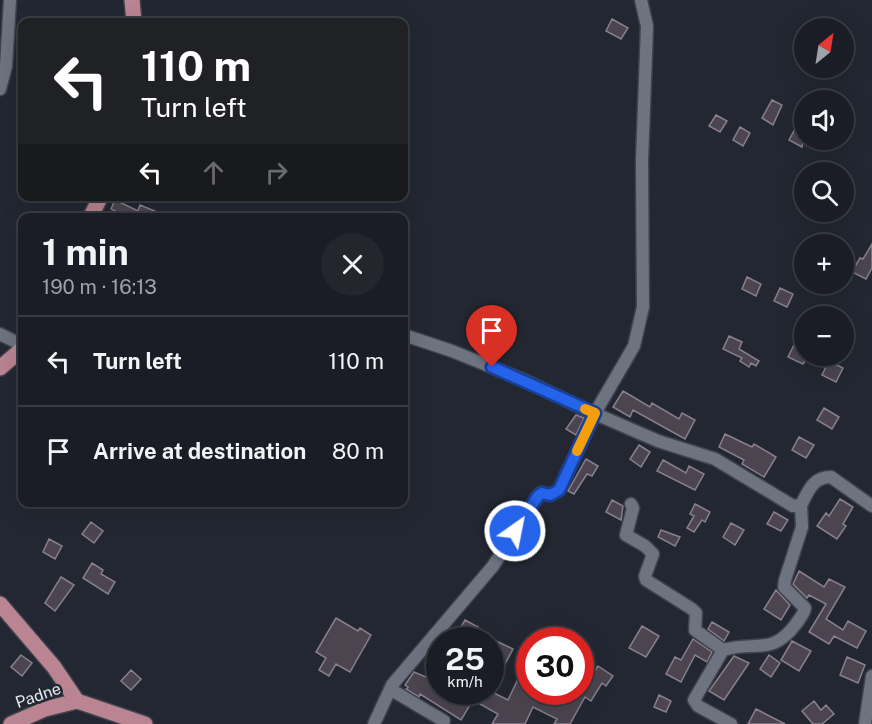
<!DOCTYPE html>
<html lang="en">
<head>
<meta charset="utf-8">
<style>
  :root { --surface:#1a1d25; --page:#23262d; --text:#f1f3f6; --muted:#9fa2a7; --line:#383b42 }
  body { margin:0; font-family:"Public Sans",sans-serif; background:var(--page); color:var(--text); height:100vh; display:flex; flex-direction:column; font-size:22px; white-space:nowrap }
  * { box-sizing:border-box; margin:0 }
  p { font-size:20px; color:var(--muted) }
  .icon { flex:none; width:33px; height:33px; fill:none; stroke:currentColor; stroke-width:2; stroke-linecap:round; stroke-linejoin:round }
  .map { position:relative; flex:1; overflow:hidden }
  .panel { position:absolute; left:18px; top:213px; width:390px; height:294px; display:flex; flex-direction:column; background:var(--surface); border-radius:12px; box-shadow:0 6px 24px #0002,0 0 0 2px var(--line) }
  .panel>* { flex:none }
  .banner { position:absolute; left:18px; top:18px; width:390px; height:183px; border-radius:12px; box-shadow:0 6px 24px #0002,0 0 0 2px var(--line); background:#202124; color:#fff; overflow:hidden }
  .needle { width:39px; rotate:30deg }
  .tools { position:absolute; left:794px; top:18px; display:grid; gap:12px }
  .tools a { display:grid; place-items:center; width:60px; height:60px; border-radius:50%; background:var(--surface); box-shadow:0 6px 24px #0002,0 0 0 2px var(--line); font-size:30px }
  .speed { position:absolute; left:426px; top:627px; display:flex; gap:12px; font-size:30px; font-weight:700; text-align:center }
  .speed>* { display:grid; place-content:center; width:78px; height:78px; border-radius:50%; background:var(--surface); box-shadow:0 6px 24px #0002,0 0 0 2px var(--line); line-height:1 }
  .speed small { font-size:15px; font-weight:400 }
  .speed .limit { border:9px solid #d22; background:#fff; color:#111 }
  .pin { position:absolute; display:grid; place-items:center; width:51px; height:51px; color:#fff; margin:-62px -26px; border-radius:50% 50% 50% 0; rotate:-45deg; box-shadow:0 0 6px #0007 }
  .pin .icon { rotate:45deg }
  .me { position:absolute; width:66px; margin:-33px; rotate:33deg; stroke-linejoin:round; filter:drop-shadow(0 0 4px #0008) }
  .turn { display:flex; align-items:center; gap:21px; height:126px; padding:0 24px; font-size:27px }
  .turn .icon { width:78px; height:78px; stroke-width:2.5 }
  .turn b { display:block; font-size:42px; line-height:51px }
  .lanes { display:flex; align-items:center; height:57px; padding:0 24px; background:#0003; justify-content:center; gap:30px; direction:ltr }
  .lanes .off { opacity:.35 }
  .round { display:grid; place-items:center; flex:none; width:63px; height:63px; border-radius:32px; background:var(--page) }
  .head { display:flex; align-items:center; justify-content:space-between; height:102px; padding:0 24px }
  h1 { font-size:36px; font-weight:700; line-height:45px }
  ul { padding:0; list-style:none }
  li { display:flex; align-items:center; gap:18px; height:90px; padding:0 24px; border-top:2px solid var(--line) }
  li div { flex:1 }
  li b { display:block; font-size:22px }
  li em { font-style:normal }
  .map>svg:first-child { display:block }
  .building { fill:#4c4550; stroke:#88808c; stroke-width:1.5 }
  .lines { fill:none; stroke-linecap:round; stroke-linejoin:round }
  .minor-casing { stroke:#40434d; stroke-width:15 }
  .major-casing { stroke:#40434d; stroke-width:18 }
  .minor { stroke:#6d737f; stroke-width:12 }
  .major { stroke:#ba8492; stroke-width:15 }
  .route-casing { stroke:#184099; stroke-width:15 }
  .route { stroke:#2563eb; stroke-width:10 }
  .slow { stroke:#f59e0b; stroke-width:10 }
  .labels { text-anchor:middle; stroke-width:5; stroke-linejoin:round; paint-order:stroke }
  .street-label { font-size:16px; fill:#e6e9f1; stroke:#222731 }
</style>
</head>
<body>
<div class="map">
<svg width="872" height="724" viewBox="0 0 872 724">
  <rect width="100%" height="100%" fill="#222731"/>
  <path class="building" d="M612,19L628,28L621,39L606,31Z
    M772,100L782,105L773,125L762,118Z
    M716,115L727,121L720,132L709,126Z
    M740,127L750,133L743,146L733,140Z
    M795,129L804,134L802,147L789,140Z
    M115,200L138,211L140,205L157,212L155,218H129L111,209Z
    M872,244V268L866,279L852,272L860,258L863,259Z
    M747,277L761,284L756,296L742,289Z
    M780,288L793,294L787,307L774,301Z
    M729,336L742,342L739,349L759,361L756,366L751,363L749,367L740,361L742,358L723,349Z
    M796,341L804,345V356H808L803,364L788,357Z
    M829,361L843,368L836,382L822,375Z
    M623,391L650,407L652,403L679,419L682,413L695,420L685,439L633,410L630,417L613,407Z
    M824,408L839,417L832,429L817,420Z
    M576,415L584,418L576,435L566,429Z
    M725,434L752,447L754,444L776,457L764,477L742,464L744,460L719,447Z
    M799,437L814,445L806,458L792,450Z
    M639,445L650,452L641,467L630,459Z
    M586,459L598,466L592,476L587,474L574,494L568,491Z
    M663,460L686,473L689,466L704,474L695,490L657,471Z
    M840,499L853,507L843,524L846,526L837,539L817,526L826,513L829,516Z
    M612,500L623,506L621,520L606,512Z
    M695,504L710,512L705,522L702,520L694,532L687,528L694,516L690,514Z
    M774,512L788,520L781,531L767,524Z
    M91,522L103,531L94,543L82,534Z
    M731,523L744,530L735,545L723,537Z
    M661,530L680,537L675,546L658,537Z
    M49,539L62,546L55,559L43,552Z
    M92,563L103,570L101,574L115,582L108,594L83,578Z
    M799,571L824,587L829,579L845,587L826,619L843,630L848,621L866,631L857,648L834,636L829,644L809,632L826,604L809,595L807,598L793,584Z
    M61,577L74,585L55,611L45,603Z
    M776,590L790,605L781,620L764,609Z
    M336,618L358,631L360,628L371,635L350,672L336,664L329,676L319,670L326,658L316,652Z
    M465,620L478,627L471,640L457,634Z
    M712,622L729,632L724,641L708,629Z
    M642,626L659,636L646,657L629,648Z
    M490,638L513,649L505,664L502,662L490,685V660L495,652L490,650Z
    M693,639L712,652L707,662L695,655L681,682L666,674L675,657L681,660Z
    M792,641L811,651L799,671L781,660Z
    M21,655L32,663L22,676L11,667Z
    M769,655L780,663L771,677L760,669Z
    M734,656L749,663L724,700L709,691Z
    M847,657L865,665L858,683L840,675Z
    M598,666L613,676L606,686L602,683L591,701L585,697L570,724H554L557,719L533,707L525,724H492L498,714L473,700L461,720L420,694L419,697L406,689L408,687L405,685L414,672L440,683V692H492L508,700L518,679L530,685V692H537L565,705L570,697L573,699L577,692H580L585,680L587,682Z
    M131,670L141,679L131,690L121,681Z
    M659,695L671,701L666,712L654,707Z
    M814,701L821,710L826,705L834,714L822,724H813L802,711Z
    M756,709L785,724H748Z"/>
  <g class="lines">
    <g class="minor-casing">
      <path id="minor" d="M0,89L6,66L10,0
        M0,334L22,345
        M404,335L452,351L526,381L582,408L658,441L715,459L793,506L801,505C809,490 813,477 831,477L872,506
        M631,504L633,508L626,535L645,546L653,554L645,576L646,580L692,609L696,613L695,630L723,650
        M390,689L444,721
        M374,724L392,685L493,566L538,496L541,493L550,495L559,490L595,413L634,346L643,307L642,161L647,26L641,0
        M731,724L698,706L694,700L723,650C756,640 771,657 796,624C800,618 804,614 805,608L784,587L785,580L802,527L801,505
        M865,724L872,676"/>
    </g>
    <g class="major-casing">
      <path id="major" d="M132,0L134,22
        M90,218L101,196
        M0,368L22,349
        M0,604L54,667L77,701L145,724
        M11,724L45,709L77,701"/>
    </g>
    <use href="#minor" class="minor"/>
    <use href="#major" class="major"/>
  </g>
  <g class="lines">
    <g class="route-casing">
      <path id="route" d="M492,367L595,413L559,490L550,495L542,493L538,496L515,531"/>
    </g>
    <use href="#route" class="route"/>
    <path class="slow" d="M577,451L595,413L585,409"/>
  </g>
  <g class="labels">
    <g class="street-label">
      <text transform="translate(38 695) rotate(-19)" y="6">Padne</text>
    </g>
  </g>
</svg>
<div class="tools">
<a><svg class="needle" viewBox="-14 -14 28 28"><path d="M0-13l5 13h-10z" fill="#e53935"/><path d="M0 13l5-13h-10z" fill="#9fa2a7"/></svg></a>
<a><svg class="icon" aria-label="sound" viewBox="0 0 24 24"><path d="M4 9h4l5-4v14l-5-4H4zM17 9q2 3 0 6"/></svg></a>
<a><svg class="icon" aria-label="search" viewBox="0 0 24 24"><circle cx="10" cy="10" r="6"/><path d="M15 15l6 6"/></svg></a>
<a>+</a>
<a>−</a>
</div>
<div class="speed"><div>25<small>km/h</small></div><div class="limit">30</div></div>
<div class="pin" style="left:492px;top:367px;background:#d93025"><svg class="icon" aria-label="arrive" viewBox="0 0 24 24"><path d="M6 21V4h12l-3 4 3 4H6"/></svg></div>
<svg class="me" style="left:515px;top:531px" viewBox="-20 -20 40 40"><circle r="17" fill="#2563eb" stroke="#fff" stroke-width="3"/><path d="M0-11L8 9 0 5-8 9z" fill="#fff"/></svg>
<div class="banner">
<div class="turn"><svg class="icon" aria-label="left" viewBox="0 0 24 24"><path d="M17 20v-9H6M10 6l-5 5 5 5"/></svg><div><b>110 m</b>Turn left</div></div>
<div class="lanes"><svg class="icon" aria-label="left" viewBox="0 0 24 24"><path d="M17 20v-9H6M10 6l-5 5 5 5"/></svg><svg class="icon off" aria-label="ahead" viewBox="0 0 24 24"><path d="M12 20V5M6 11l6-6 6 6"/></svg><svg class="icon off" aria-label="right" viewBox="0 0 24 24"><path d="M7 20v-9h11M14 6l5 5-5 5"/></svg></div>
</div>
<section class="panel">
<div class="head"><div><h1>1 min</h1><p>190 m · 16:13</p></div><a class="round"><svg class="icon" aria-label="close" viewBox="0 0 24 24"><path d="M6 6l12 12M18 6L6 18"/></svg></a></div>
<ul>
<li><svg class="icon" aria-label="left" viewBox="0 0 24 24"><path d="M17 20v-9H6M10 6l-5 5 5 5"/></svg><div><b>Turn left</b></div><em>110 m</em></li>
<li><svg class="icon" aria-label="arrive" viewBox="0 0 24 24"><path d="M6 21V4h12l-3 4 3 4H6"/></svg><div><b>Arrive at destination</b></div><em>80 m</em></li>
</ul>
</section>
</div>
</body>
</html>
